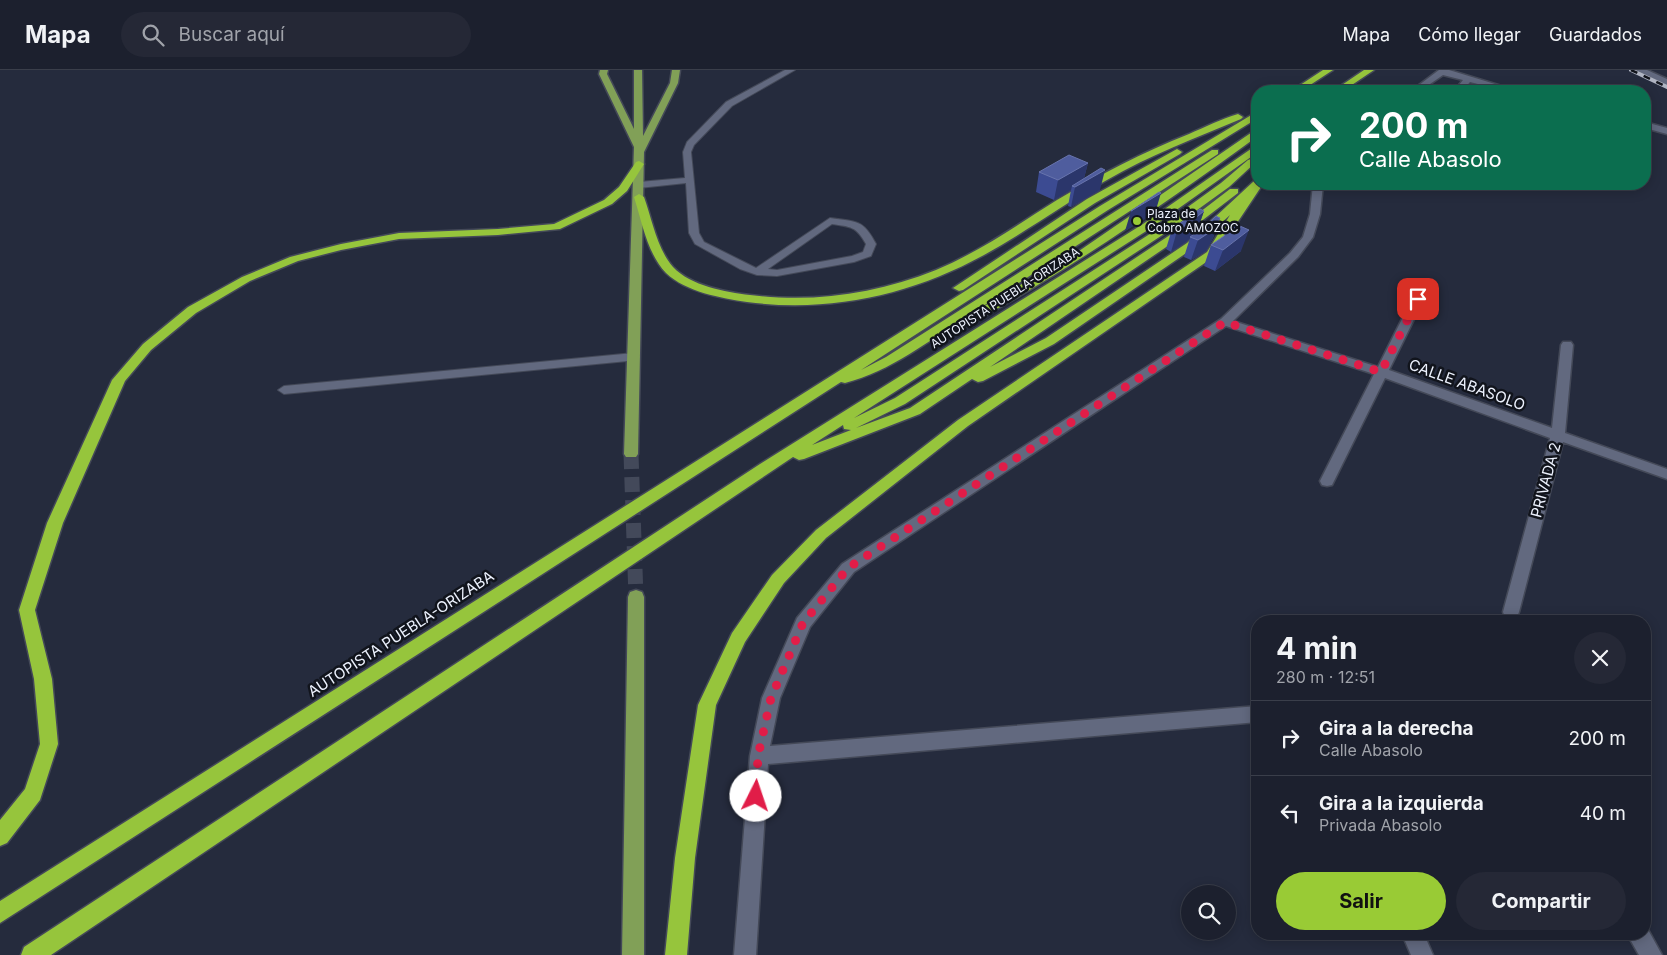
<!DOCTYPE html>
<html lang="es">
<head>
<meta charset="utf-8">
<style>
  :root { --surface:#1c202e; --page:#252836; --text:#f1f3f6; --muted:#a0a3aa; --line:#3a3e4a; --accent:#99cb35 }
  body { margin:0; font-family:Inter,sans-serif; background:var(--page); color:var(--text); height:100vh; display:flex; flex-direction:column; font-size:19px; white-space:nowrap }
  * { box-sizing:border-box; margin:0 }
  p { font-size:16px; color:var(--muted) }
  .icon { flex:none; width:28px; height:28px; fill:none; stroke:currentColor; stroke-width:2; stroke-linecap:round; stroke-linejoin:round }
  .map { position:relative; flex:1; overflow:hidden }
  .sheet { position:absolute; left:1251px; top:545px; width:400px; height:325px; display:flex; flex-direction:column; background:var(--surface); border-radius:20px; box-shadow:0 2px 12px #0003,0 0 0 1px var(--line) }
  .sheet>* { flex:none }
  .top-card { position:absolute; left:1251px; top:15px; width:400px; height:105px; border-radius:20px; box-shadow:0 2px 12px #0003,0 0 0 1px var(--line); background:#0b6e4f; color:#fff; overflow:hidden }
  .tools { position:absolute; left:1181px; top:815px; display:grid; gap:10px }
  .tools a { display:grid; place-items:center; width:55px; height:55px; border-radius:50%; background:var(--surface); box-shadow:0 2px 12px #0003,0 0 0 1px var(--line); font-size:25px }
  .pin { position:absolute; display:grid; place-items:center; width:42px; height:42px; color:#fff; margin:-21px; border-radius:10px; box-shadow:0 2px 8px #0006 }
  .me { position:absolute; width:55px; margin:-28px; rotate:4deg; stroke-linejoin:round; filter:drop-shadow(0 0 4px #0008) }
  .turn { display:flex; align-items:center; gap:18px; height:105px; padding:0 25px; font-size:22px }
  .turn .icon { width:65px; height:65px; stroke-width:2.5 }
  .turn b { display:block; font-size:35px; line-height:42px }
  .round { display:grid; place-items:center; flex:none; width:52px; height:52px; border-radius:26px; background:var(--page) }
  .headline { display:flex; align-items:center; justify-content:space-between; height:85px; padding:0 25px }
  h1 { font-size:30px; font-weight:700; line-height:38px }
  .action { display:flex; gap:10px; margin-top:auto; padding:10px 25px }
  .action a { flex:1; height:58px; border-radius:30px; background:var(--accent); color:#111; font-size:20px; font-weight:700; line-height:58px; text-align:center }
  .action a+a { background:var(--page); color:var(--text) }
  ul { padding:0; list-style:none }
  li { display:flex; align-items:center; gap:15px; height:75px; padding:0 25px; border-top:1px solid var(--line) }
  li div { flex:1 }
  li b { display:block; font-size:19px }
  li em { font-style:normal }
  header { display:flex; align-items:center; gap:30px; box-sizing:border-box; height:70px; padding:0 25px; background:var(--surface); border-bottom:1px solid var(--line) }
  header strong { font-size:24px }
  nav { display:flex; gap:28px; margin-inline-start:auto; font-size:18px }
  .search { width:350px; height:45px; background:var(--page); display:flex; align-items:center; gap:12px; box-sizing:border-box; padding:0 18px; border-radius:28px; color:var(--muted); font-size:19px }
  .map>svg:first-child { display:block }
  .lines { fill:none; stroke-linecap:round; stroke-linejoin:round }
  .primary-tunnel { stroke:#43495a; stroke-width:15; stroke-dasharray:15 8; stroke-linecap:butt }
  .lane-casing { stroke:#444958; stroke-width:2 }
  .street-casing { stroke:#444958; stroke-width:3 }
  .primary-casing { stroke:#444958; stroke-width:3 }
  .highway-casing { stroke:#444958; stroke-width:3 }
  .lane { fill:#62697f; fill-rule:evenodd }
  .street { fill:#62697f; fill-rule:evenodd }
  .primary { fill:#81a057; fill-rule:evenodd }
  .highway { fill:#96c53c; fill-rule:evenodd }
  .rail-casing { stroke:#afb4c2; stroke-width:4 }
  .rail { stroke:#11141c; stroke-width:2.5; stroke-dasharray:7; stroke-linecap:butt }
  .wall { fill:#3c4b92 }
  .shaded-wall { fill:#2b366b }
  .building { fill:#4f5d9e; stroke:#6874ad }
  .route { stroke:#e11d48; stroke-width:9; stroke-dasharray:0 16.2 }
  .poi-dot { fill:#99cb35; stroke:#11141c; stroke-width:2 }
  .labels { text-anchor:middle; stroke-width:5; stroke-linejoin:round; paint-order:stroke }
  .far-poi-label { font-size:12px; fill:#edf2fe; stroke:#11141c; text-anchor:start }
  .far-street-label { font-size:12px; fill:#edf2fe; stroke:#11141c }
  .street-label { font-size:15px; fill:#edf2fe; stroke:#11141c }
</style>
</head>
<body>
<header>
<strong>Mapa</strong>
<div class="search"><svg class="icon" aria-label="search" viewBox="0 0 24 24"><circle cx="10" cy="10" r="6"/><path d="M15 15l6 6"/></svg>Buscar aquí</div>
<nav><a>Mapa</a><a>Cómo llegar</a><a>Guardados</a></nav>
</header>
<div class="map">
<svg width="1667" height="885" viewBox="0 0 1667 885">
  <rect width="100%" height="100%" fill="#252b3d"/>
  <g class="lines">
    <path class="primary-tunnel" d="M631,384L636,527"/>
    <g class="lane-casing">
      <path id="lane" d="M785,0H795L732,36L694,75L691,82L699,163L704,172L756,198L830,148C857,152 863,149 876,174L871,186L854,192L777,206L757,205L740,199L695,174L689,163L686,113L639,118L634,115L639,112L685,108L683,82L687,72L726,32ZM832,154C851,157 856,156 866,174L863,182L852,186L777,200L768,199Z
        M634,283L638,284L640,287L638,290L284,324L278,320L284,316Z"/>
    </g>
    <g class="street-casing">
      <path id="street" d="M1439,0H1449L1518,21H1505L1470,12L1462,21H1454L1463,10L1443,5L1420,21H1411Z
        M1636,0H1647L1667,9V15Z
        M1645,52L1667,58V64L1645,58Z
        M1313,114H1323L1320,144L1313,167L1298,187L1233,251L1378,297L1412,229L1418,225L1422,226L1424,229L1389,300L1552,358L1561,275L1563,272H1571L1573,275L1565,363L1667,399V409L1563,372L1519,542L1517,547L1511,549L1505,547L1503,542L1550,368L1385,308L1332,415L1327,416L1322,415L1320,411L1374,304L1226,256L854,502L810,557L780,628L770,676L1258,636V652L768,694L756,885H734L750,686L762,628L797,548L842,494L1221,249L1290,183L1303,167L1310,144Z
        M1646,856L1662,885H1639L1627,864H1645Z
        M1402,864H1424L1433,885H1411Z"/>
    </g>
    <g class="primary-casing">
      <path id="primary" d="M600,0H608L607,4L634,59V0H642L643,66L670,13L672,0H680L678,13L644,82L638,384L636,387H626L624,384L634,77L599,4Z
        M636,520L642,522L644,527V885H622L628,527L630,522Z"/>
    </g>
    <g class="highway-casing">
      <path id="highway" d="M1323,0H1333L1301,21H1291Z
        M1364,0H1374L1343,21H1333Z
        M1258,41V48L1108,140L861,300L886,287L1212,80H1218V84L974,242L1079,181L1258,58V66C1167,132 1076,196 977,250H969L968,245C929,271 891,301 845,313L841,312L0,853V831L1100,136Z
        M1238,44L1243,47L1241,49C1196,68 1150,85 1107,110C1065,133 1026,162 984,185C911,225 830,243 747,232C721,228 686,222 666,203C647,183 642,152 634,127L639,124L644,127C652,149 657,179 673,197C691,216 725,222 750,225C814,233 876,224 936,200C979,182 1017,155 1057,130C1099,105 1143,82 1189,64C1205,57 1221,49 1238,44Z
        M1258,74V82L1151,158L854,348L895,328L1156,160L1221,113L1248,90L1251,89L1256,92L1229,117L1164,164L905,334L856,358L910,338L1170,165L1230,119H1238V123L1178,169L990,297L1046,268L1187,173L1254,111L1258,110V114H1263L1215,186L968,356L826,468L784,513L745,572L716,635L695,788L687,885H665L675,788L698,635L732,563L772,505L816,460L958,350L1207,182L1230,145L1195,177L1054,274L983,311L978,312L972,309L920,344L804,389L799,390L793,387L51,885H21L24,877L760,394L1143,154ZM843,355L844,359L851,360L812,375Z
        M1177,79L1182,82L1180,84L1095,133L963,220L959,221L953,218L1087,129Z
        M639,91L644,94L627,121L612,134L560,159L498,165L399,169L341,180L298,191L250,211L196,243L151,280L125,311L63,453L35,540L52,609L58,674L40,730L7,773L0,776V750L25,719L40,674L34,609L19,540L47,453L112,310L143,274L188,237L242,207L290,187L341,174L399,163L498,159L554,154L604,130L619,117L636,92Z"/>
    </g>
    <use href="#lane" class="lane"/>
    <use href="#street" class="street"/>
    <use href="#primary" class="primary"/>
    <use href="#highway" class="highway"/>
    <g class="rail-casing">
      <path id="rail" d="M1631,0L1667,17"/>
    </g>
    <use href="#rail" class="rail"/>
  </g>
  <path class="wall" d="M1088,93L1084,108L1100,120L1071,137L1068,136L1071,120L1054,130L1036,122L1039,102Z
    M1204,141L1197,161L1194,164L1220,148L1213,168L1206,181L1191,190L1184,187L1190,168L1186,172L1171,182L1166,179L1172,159Z
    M1211,175L1241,181L1215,201L1204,196Z"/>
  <path class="shaded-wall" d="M1088,93L1083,112L1105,100L1100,120L1071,137L1075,117L1072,116L1071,120L1054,130L1058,110Z
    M1161,123L1155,143L1125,161L1131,141Z
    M1204,141L1197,161L1186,172L1171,182L1177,161Z
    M1220,148L1213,168L1206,181L1191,190L1198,170Z
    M1249,160L1241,181L1215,201L1223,180Z"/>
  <path class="building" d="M1069,85L1088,93L1058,110L1039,102Z
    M1101,98L1105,100L1075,117L1072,116Z
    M1159,122L1161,123L1131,141Z
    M1200,139L1204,141L1192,151L1177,161L1172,159Z
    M1216,146L1220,148L1213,160L1198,170L1190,167L1203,158Z
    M1233,153L1249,160L1223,180L1211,175L1224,166Z"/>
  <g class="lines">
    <path class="route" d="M756,726L758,686L771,628L803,553L848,498L1225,252L1381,302L1418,229"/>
  </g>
  <circle class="poi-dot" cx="1137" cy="151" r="5"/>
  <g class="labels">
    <g class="far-poi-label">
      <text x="1147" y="148">Plaza de<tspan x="1147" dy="14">Cobro AMOZOC</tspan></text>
    </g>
    <g class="far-street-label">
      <text transform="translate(1005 228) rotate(-33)" y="4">AUTOPISTA PUEBLA-ORIZABA</text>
    </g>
    <g class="street-label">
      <text transform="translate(1467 315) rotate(20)" y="5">CALLE ABASOLO</text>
      <text transform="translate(1546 410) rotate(-75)" y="5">PRIVADA 2</text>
      <text transform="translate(401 564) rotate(-33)" y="5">AUTOPISTA PUEBLA-ORIZABA</text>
    </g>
  </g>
</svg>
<div class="tools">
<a><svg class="icon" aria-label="search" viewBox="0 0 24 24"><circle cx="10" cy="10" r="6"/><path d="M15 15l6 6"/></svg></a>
</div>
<div class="pin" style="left:1418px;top:229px;background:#d93025"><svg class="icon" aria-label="arrive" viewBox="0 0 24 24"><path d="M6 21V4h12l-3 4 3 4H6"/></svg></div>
<svg class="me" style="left:756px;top:726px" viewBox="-20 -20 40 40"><circle r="19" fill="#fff"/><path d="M0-13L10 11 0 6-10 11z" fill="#e11d48"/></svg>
<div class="top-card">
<div class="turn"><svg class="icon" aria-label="right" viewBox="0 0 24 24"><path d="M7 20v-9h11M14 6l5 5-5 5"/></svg><div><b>200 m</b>Calle Abasolo</div></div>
</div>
<section class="sheet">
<div class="headline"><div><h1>4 min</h1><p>280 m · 12:51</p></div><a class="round"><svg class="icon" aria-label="close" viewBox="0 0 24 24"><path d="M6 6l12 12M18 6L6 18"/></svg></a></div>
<ul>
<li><svg class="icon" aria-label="right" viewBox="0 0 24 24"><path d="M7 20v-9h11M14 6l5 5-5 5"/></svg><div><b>Gira a la derecha</b><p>Calle Abasolo</p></div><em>200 m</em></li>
<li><svg class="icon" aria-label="left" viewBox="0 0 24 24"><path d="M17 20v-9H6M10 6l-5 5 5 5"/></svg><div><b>Gira a la izquierda</b><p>Privada Abasolo</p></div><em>40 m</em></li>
</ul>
<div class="action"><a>Salir</a><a>Compartir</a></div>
</section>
</div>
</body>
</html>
